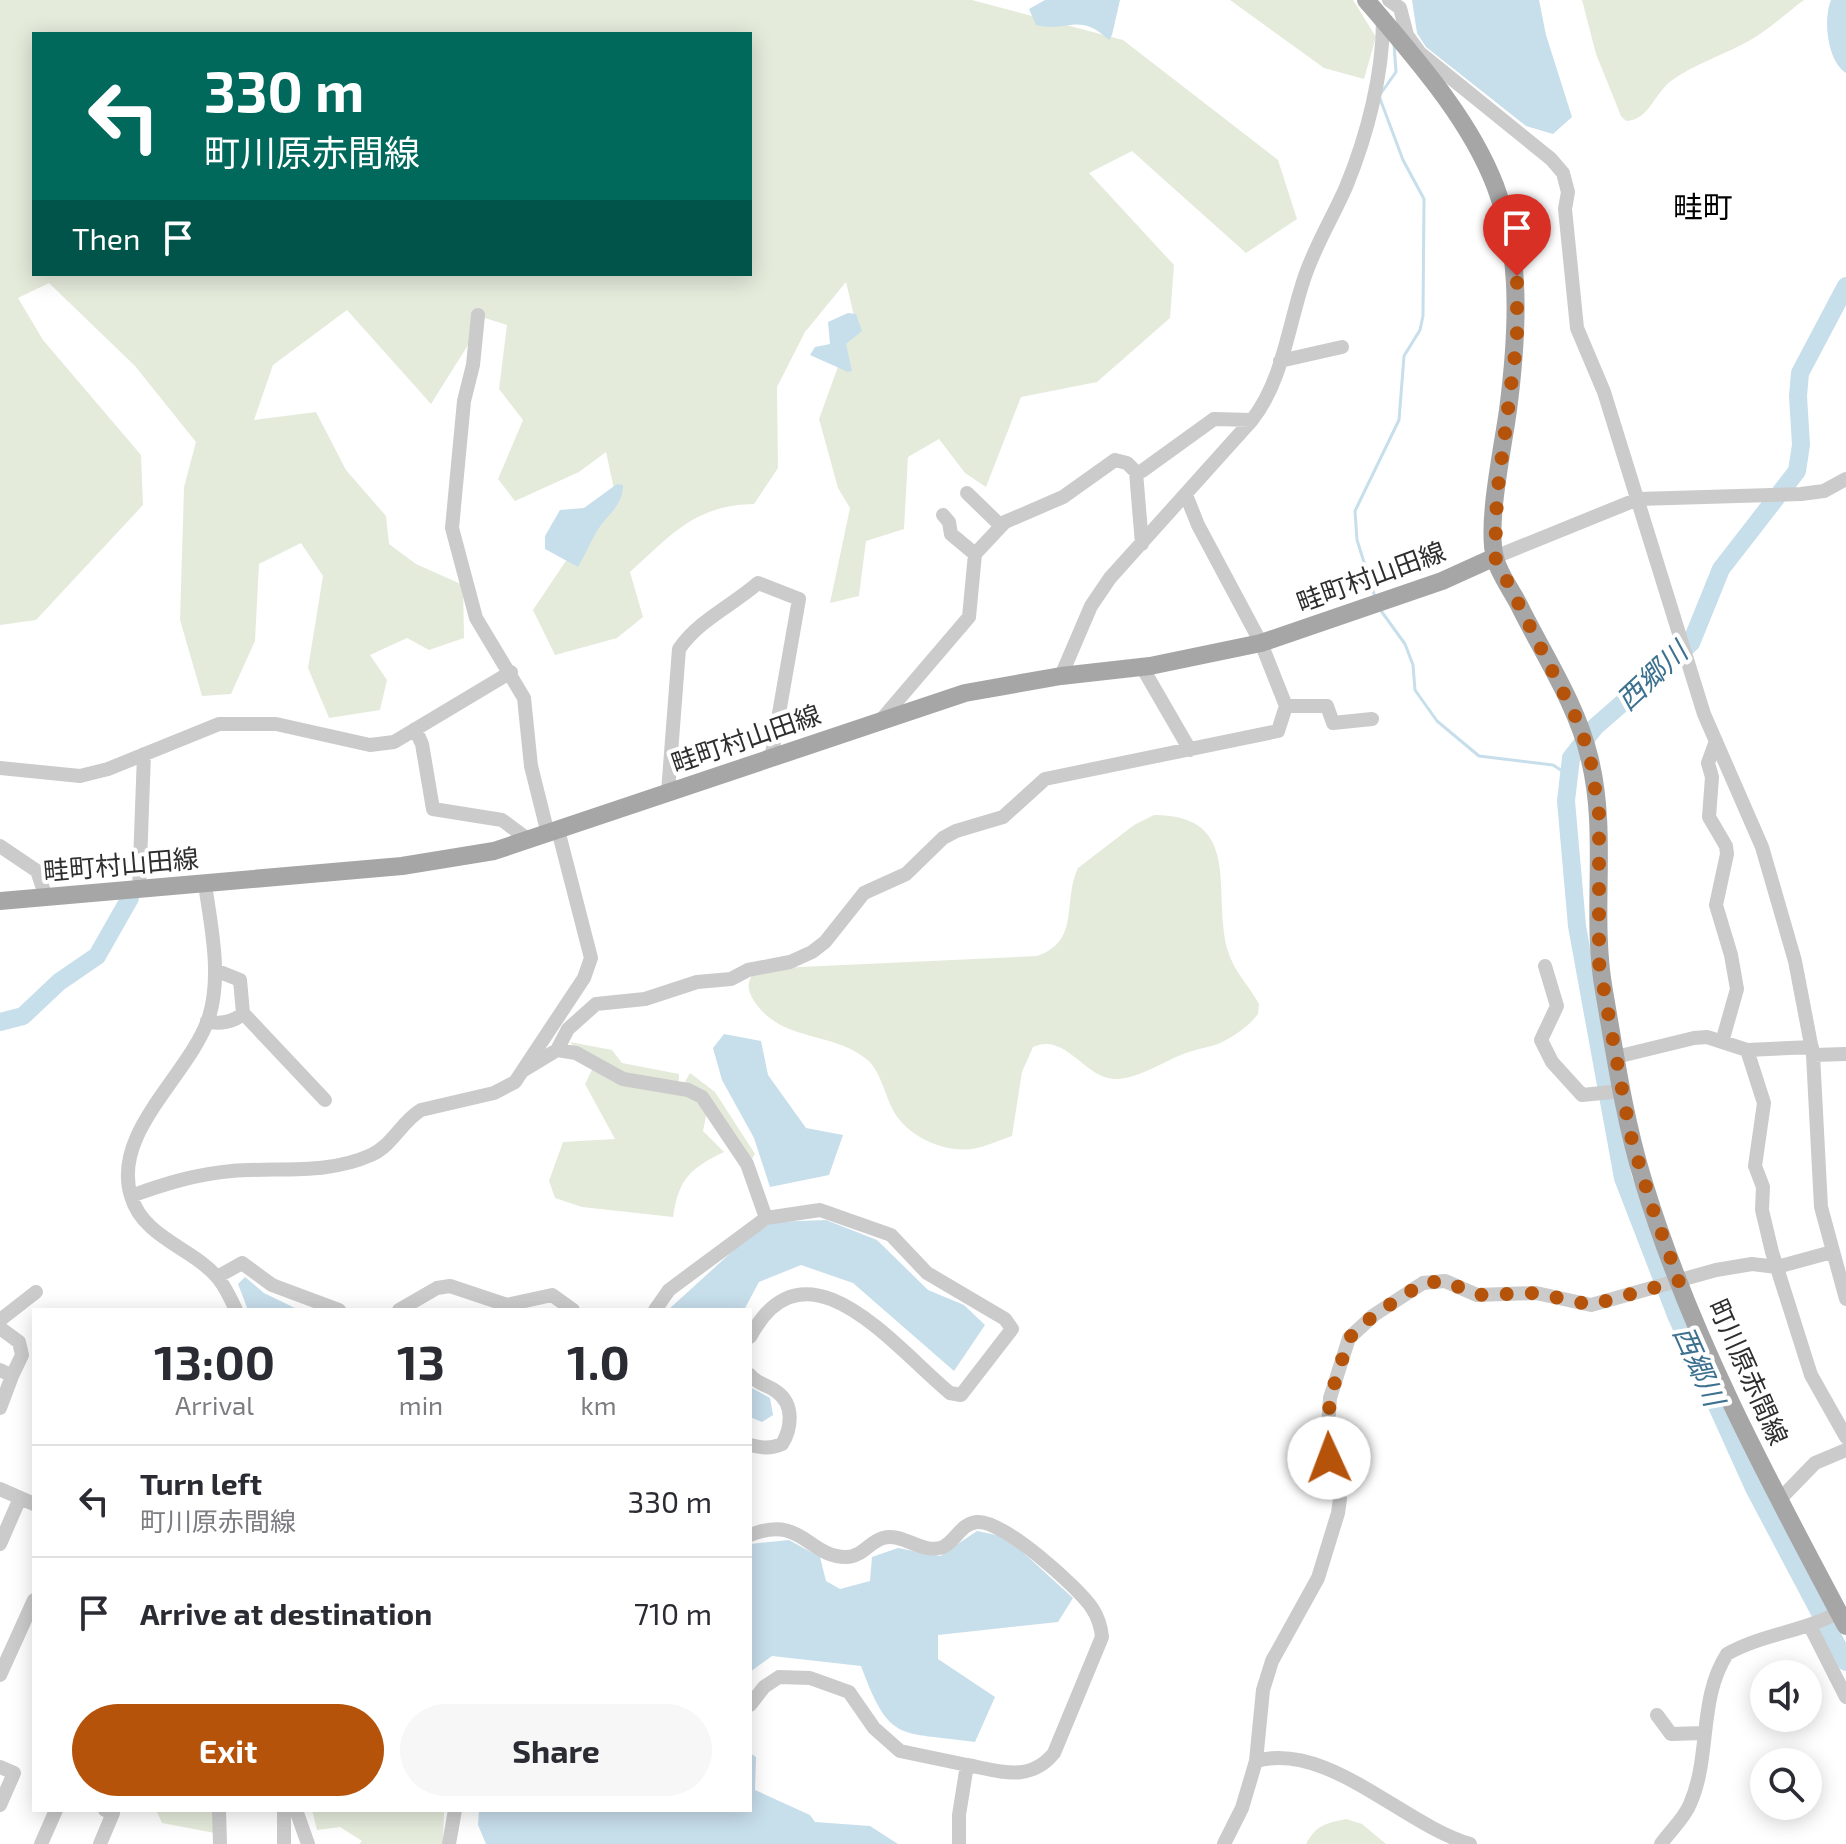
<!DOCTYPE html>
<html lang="en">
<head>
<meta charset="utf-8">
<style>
  :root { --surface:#fff; --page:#f7f7f7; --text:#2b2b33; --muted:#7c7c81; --line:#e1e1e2; --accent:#b45309 }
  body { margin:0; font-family:"Exo 2","Noto Sans JP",sans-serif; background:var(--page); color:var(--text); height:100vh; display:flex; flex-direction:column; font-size:30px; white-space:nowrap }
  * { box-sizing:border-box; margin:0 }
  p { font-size:26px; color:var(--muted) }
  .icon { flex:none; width:44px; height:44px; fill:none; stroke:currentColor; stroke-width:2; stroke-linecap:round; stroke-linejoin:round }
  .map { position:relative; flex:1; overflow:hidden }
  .details { position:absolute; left:32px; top:1308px; width:720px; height:504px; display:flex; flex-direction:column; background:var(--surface); border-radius:0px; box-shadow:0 4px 20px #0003 }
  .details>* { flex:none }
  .guide { position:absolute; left:32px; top:32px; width:720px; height:244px; border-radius:0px; box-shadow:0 4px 20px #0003; background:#00695c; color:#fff; overflow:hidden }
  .tools { position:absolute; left:1750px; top:1660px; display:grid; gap:16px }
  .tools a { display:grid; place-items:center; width:72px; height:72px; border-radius:50%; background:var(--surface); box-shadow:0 4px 20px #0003; font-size:40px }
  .pin { position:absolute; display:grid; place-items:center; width:68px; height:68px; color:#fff; margin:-82px -34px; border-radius:50% 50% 50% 0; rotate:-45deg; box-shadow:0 0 8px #0007 }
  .pin .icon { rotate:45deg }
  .me { position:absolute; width:88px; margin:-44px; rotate:358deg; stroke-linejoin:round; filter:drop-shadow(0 0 6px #0008) }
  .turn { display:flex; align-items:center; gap:28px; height:168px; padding:0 40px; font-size:36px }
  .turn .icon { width:104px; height:104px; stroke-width:2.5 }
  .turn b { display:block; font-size:56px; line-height:68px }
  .then { display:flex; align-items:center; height:76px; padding:0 40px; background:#0003; gap:16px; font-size:30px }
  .eta { display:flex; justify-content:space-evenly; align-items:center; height:136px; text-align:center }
  .eta b { font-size:48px; font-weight:700; line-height:56px }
  .cta { display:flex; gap:16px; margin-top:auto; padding:16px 40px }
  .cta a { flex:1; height:92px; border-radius:48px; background:var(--accent); color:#fff; font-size:32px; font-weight:700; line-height:92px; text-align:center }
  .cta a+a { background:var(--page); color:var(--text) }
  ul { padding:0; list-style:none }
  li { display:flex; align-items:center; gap:24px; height:112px; padding:0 40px; border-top:2px solid var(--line) }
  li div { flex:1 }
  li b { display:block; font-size:30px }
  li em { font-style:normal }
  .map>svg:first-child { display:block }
  .green { fill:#e4ebdb; fill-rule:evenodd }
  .water { fill:#c7deeb }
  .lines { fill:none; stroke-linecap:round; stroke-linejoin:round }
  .stream { stroke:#c7deeb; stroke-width:3 }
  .river { stroke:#c7deeb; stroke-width:18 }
  .minor { stroke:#cbcbcb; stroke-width:14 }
  .major { stroke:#a6a6a6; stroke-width:18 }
  .route { stroke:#b45309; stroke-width:14; stroke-dasharray:0 25.2 }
  .labels { text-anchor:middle; stroke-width:8; stroke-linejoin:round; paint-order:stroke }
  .street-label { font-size:26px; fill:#2e2e2e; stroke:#fff }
  .water-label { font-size:28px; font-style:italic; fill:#3c7190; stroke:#fff }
  .quarter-label { font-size:30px; fill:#000; stroke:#fff }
</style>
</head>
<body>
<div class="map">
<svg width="1846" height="1844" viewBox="0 0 1846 1844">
  <rect width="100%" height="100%" fill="#fff"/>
  <path class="green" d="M0,0H972L1123,40L1278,160L1297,219L1246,253L1132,151L1089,173L1174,265L1170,318L1097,382L1021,397L986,487L965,473L939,439L908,457L904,529L866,541L859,596L830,603L850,508L838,488L819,419L855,320L846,282L805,332L777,387L778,468L754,504C695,505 671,535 630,572L643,617L617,638L555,655L533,610L614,489L606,452L579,472L515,501L498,479L523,420L499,389L507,325L485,318L431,404L347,310L273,365L254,420L316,412L346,470L386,516L389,544L416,564L463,585L464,638L429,650L407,638L370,655L387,680L380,710L329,718L308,668L323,576L301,543L259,564L255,641L231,694L202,696L180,620L184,487L196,442L135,366L49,283L18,298L43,340L141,455L143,505L36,620L0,625ZM34,34H750V274H34Z
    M1230,0H1353L1376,37L1364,79L1324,68Z
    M1582,0H1804C1785,14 1765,33 1743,44C1718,57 1693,65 1671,81C1654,94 1649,120 1626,121L1621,116L1596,54Z
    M1154,815C1245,815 1211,894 1228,951C1234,972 1249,985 1259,1004L1258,1014C1250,1025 1236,1035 1224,1041C1214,1047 1200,1048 1189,1052C1166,1059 1133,1084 1108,1078C1082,1072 1063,1033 1033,1047L1022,1072L1012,1136C1000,1140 985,1147 972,1149C941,1153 903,1134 891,1106C884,1091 879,1068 865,1058C830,1031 781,1042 754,1001C746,988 747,980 757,969L1037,956C1081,941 1062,902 1078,868L1134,825Z
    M570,1042L612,1050L622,1063L679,1074L678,1094L690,1073L715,1092L755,1154L748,1165L707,1111L703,1131L724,1152C689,1169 679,1179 673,1217L582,1207L555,1198L549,1181L563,1142L615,1139L585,1084L593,1068Z
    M156,1810H214L215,1833L162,1823Z
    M312,1810H444L443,1844H359L362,1841L340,1827L317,1830Z
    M1346,1819L1362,1824L1386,1844H1306C1316,1825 1326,1823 1346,1819Z"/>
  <path class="water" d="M1045,0H1120L1112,35L1109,40C1078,11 1068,33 1036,25L1029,9Z
    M1412,0H1539L1546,35L1572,117L1553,134L1526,126L1426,47L1417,33Z
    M1831,0H1846V73C1827,61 1823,19 1831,0Z
    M848,313L856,314L862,331L846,344L852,371L848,372L810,355L815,347L830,344L828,322Z
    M617,484L623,485C623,507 607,514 597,531C590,543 585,555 578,567L545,549V536L560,510L584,508Z
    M724,1034L761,1041L768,1075L806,1128L843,1135L829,1175L770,1187L754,1138L722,1080L713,1048Z
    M826,1220L877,1240L928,1290L964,1305L985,1325L954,1371L853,1283L801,1265L759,1282L744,1310H668L747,1238L773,1222Z
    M245,1277L264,1293L299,1310H248L238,1284Z
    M750,1387L770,1398L773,1415L762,1422L750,1417Z
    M977,1531L1006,1537L1073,1598L1058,1622L938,1635V1659L995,1697L975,1742C898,1731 890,1744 861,1666L772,1656L750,1672V1544L789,1540L820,1557L826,1581L840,1589L870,1581L872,1557L898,1548L940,1556Z
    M750,1753L756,1757L755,1790L810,1815L815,1822L870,1826L898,1844H486L478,1825L479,1810H750Z"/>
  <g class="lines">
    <path class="stream" d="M1375,597L1357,540L1355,511L1399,420L1404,356L1420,330L1423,316L1424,199L1403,160L1379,96L1396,72L1394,44
      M1379,608L1405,644L1413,665L1415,690L1437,721L1479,756L1553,765L1567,774"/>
    <path class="river" d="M1846,286L1800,373L1798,396L1801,445L1797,471L1721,569L1691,643L1595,727L1571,758L1566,801L1577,926L1623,1178L1676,1315L1754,1488L1846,1662
      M0,1022L23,1016L59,982L97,956L130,898"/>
    <path class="minor" d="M1389,0L1400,8L1407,35L1420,53L1551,159L1563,173L1568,192L1565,209L1577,328L1604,392L1704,714L1762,847L1795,961L1813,1055L1821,1207L1846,1299
      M478,315L473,365L464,401L452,528L476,618L524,698L531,766L548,834
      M1280,361L1342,347
      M1136,472L1142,544
      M967,493L1001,526
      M943,515L949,522L951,534L975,554
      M1495,557L1638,499L1801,494L1824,491L1846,479
      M1142,667L1190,750
      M1061,676L1091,606L1110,578L1252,420C1282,382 1288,328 1303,282C1313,249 1332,219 1346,187C1367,136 1383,75 1383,20
      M1286,706H1327L1333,723L1372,719
      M881,720L969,617L975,554L1005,522L1063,497L1115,460L1127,463L1136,472L1142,471L1214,419L1252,420
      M415,729L422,744L433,809L502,820L529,840
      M1716,741L1708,763L1712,777L1709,817L1726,846L1727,854L1716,905L1731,955L1737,989L1722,1042
      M0,768L80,776L108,769L219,724H276L370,745L394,742L511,672
      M668,792L679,649C699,620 733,605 758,583L799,599L771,759
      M0,846L37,871L46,897
      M205,884C211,927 222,975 209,1017C190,1075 111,1132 131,1196C143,1238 193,1248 218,1278C226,1288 231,1299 236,1310
      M139,890L144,754
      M1545,966L1557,1006L1541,1040L1552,1062L1582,1095L1622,1091
      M243,1013L325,1100
      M207,1021C218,1025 235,1022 243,1013L240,980L215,970
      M557,1050L576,1053L623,1079L688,1090L702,1097L747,1164L766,1218
      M1747,1050L1764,1103L1755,1166L1763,1187L1762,1210L1772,1252L1811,1375L1846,1437
      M1813,1055L1846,1054
      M1616,1057L1694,1038L1707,1037L1747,1050L1812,1047
      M524,1070L557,1050L568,1029L596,1004L645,999L697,982L731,979L748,970L790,962L812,952L825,942L864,893L906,874L943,838L956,831L1003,817L1045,779L1278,731L1286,706L1261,643L1198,525L1186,495
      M131,1196C164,1184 196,1174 232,1171C279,1167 327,1175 371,1155C393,1145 401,1122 421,1110L494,1093L515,1082L584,978L591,958L558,830
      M217,1277L242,1263L272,1285L339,1310
      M399,1310L437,1288L450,1286L507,1305L552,1295L573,1310
      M655,1310L669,1290L766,1218L820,1210L891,1235L927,1273L1005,1319L1012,1329L961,1395L950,1393C895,1348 806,1232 750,1337
      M0,1320L36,1292
      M0,1328L19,1342L22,1355L12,1376
      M0,1370L12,1376L0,1408
      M750,1375C757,1384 768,1385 777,1392C794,1404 792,1428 782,1444C770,1449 763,1448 750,1445
      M0,1489L34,1504
      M1779,1500L1815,1463L1846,1450
      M750,1535C802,1514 808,1557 846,1557C862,1557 869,1542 883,1538C903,1532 922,1555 943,1547C956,1541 960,1524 977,1522C1002,1519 1078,1587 1092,1608C1098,1617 1101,1627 1102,1637L1054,1753C1030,1783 1000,1771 967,1765
      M0,1544L20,1498
      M1811,1628L1846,1697
      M0,1675L34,1600
      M750,1705L764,1687L779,1677L810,1678L849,1692L874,1728L900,1751L967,1765L959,1815V1844
      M1657,1715L1671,1734L1704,1733
      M1256,1761C1328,1741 1402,1824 1470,1844
      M0,1767L14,1773L0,1805
      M219,1810L220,1844
      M284,1810V1844
      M296,1810L308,1844
      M41,1844L56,1810
      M100,1844L113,1813L105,1810
      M449,1844L455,1810
      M1224,1844L1242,1808L1256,1761L1263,1690L1272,1661L1318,1578L1338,1513L1340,1499L1327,1442L1330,1398L1349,1338L1374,1315L1423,1283L1445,1281L1477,1295L1536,1293L1591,1305L1716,1270L1752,1264L1777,1267L1832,1252
      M1661,1844C1670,1831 1684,1819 1690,1804C1711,1757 1698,1699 1727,1654C1762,1634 1803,1632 1839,1612"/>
    <path class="major" d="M1366,0C1495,149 1534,209 1508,410C1503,447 1486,525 1495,558C1499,574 1512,591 1519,605C1543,654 1576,703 1589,756C1609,833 1590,913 1604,991C1615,1054 1624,1118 1643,1180C1689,1334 1770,1484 1846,1626
      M0,901L402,866L494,851L965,693L1061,676L1150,666L1261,643L1442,581L1495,557"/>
  </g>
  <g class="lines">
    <path class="route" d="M1329,1458L1327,1442L1330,1398L1349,1338L1374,1315L1423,1283L1445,1281L1477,1295L1536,1293L1591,1305L1679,1281L1651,1204L1630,1133L1599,963V814L1590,757L1579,724L1495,557L1497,495L1517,339V276"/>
  </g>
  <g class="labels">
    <g class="street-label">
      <text transform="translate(1371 577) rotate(-20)" y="9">畦町村山田線</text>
      <text transform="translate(746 739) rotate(-19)" y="9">畦町村山田線</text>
      <text transform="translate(121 865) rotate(-5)" y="9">畦町村山田線</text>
      <text transform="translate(1748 1372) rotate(66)" y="9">町川原赤間線</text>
    </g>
    <g class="water-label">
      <text transform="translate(1652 676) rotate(-43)" y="10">西郷川</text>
      <text transform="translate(1699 1366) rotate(66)" y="10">西郷川</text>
    </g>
    <g class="quarter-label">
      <text x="1703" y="218">畦町</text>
    </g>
  </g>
</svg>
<div class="tools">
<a><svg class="icon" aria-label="sound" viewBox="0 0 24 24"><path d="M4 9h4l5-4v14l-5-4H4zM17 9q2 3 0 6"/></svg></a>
<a><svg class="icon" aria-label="search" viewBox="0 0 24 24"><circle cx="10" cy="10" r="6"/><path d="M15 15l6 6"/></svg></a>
</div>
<div class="pin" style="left:1517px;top:276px;background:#d93025"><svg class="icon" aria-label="arrive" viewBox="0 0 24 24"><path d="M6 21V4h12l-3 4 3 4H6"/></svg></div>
<svg class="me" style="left:1329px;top:1458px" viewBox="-20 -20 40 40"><circle r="19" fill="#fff"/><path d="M0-13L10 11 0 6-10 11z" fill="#b45309"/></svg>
<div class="guide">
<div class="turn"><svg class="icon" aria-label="left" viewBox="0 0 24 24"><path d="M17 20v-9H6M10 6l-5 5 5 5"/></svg><div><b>330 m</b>町川原赤間線</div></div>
<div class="then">Then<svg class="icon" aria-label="arrive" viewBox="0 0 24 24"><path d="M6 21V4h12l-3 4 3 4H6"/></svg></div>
</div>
<section class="details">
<div class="eta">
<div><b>13:00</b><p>Arrival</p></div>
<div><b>13</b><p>min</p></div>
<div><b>1.0</b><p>km</p></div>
</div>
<ul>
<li><svg class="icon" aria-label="left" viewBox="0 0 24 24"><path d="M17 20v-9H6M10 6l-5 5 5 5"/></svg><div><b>Turn left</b><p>町川原赤間線</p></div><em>330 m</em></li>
<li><svg class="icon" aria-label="arrive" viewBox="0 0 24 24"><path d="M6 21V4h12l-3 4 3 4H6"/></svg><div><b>Arrive at destination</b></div><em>710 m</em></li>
</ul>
<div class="cta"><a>Exit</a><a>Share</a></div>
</section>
</div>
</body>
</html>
